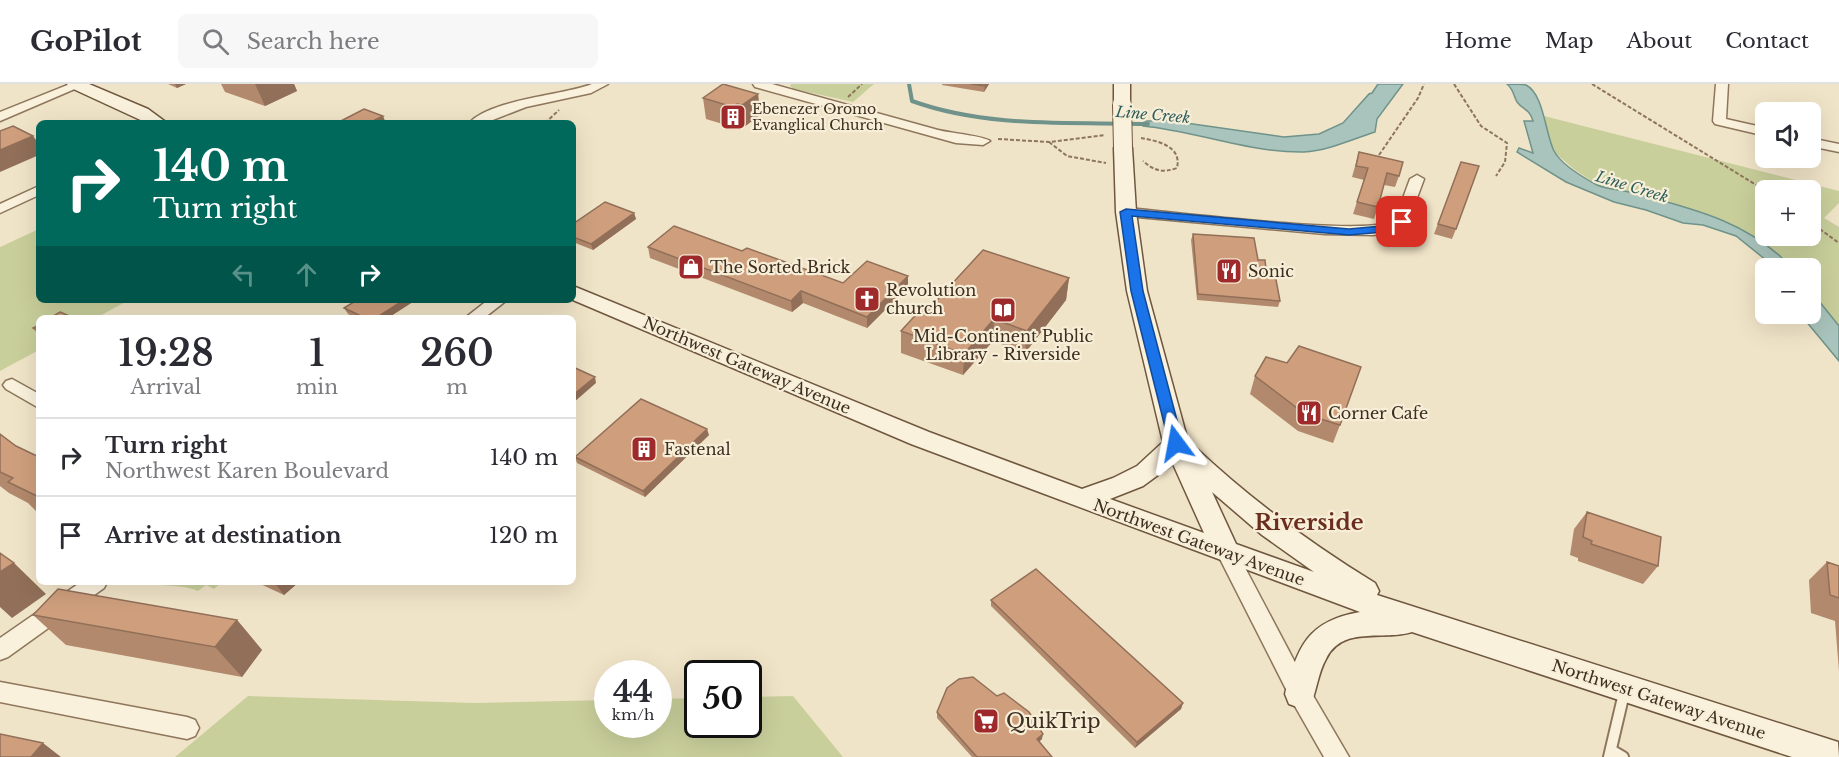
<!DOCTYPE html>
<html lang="en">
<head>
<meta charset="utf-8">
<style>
  :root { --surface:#fff; --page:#f7f7f7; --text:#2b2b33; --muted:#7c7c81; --line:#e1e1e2 }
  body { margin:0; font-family:"Libre Baskerville",serif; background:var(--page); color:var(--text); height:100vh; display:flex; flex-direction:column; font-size:22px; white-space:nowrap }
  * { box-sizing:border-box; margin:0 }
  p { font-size:20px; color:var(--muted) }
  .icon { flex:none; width:33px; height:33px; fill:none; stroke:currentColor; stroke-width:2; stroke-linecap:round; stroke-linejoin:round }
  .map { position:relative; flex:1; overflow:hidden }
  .drawer { position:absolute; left:36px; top:231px; width:540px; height:270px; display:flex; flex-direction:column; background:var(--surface); border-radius:9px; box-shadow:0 6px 24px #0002 }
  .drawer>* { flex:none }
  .banner { position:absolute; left:36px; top:36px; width:540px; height:183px; border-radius:9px; box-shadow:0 6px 24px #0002; background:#00695c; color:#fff; overflow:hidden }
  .tools { position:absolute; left:1755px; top:18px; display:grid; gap:12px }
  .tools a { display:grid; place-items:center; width:66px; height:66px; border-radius:9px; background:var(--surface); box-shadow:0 6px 24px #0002; font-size:30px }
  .speed { position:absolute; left:594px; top:576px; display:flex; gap:12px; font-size:30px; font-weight:700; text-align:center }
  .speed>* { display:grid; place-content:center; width:78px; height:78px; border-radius:50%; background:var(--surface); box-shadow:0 6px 24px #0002; line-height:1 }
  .speed small { font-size:15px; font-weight:400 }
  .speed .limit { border:3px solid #111; border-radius:9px; background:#fff; color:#111 }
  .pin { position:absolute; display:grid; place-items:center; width:51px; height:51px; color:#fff; margin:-26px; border-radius:12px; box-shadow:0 3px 9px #0006 }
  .me { position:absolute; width:66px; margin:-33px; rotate:347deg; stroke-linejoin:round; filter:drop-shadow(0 0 4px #0008) }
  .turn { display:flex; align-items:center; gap:21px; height:126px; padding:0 18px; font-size:27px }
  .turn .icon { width:78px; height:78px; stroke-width:2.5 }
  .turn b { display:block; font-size:42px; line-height:51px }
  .lanes { display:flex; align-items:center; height:57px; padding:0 18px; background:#0003; justify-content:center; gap:30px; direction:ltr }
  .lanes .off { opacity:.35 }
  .eta { display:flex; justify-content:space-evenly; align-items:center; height:102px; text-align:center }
  .eta b { font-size:36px; font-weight:600; line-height:42px }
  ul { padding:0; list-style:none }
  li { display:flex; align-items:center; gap:18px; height:78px; padding:0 18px; border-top:2px solid var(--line) }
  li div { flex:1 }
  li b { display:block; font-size:22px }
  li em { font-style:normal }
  header { display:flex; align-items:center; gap:36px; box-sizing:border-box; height:84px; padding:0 30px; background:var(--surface); border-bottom:2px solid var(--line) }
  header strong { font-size:28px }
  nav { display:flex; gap:33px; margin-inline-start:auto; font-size:21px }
  .search { width:420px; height:54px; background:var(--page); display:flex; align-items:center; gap:15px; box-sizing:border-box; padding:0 21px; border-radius:9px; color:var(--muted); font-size:22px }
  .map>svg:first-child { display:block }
  .green { fill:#c9cf9b; fill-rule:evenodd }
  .water { fill:#a9c4bc; stroke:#6f938a; stroke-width:1.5 }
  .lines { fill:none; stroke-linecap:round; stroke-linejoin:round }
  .stream { stroke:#6f938a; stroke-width:4 }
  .lane-casing { stroke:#8d765c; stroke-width:14 }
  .street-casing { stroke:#8d765c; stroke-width:3 }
  .secondary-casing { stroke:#6f573f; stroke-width:3 }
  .path { stroke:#8d765c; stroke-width:2; stroke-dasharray:4 2; stroke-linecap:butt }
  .lane { stroke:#faf1dc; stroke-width:10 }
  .street { fill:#faf1dc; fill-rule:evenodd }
  .secondary { fill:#faf1dc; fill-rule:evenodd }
  .secondary-bridge-casing { stroke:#6f573f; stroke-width:20; stroke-linecap:butt }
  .secondary-bridge { stroke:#faf1dc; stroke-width:18 }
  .wall { fill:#b2896c }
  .shaded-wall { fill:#916f58 }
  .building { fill:#cf9f7d; stroke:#916f58; stroke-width:1.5 }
  .route { fill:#1a73e8; stroke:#114b97; stroke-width:1.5 }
  .labels { text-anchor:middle; stroke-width:4.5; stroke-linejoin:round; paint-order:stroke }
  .far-poi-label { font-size:14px; fill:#3d2e20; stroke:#f7eed8; text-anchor:start }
  .far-water-label { font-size:15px; font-style:italic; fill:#2f5d5a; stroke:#f7eed8 }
  .poi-label { font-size:16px; fill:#3d2e20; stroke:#f7eed8; text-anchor:start }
  .street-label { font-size:16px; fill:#3d2e20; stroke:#f7eed8 }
  .near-poi-label { font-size:20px; fill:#3d2e20; stroke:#f7eed8; text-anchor:start }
  .district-label { font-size:22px; font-weight:bold; fill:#6b2e1e; stroke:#f7eed8 }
</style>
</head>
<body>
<header>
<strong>GoPilot</strong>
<div class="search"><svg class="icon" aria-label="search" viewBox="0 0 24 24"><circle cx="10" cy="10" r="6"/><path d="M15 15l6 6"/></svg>Search here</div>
<nav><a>Home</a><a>Map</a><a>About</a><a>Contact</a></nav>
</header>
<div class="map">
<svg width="1839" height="673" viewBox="0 0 1839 673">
  <rect width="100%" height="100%" fill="#f0e4c8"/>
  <path class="green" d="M791,0H874L853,18L794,5L790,2Z
    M1544,32L1839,107V119L1824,134L1839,143V242L1811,207L1810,184H1792L1762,156L1678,121L1598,101L1575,86L1555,69L1546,45ZM1766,106H1810V152H1766Z
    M39,145V216H129L96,234H39V266L0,287V163Z
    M144,498H222L214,505L206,501L198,507C182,500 162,503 144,498Z
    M248,612L474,619L607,616L608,640H658L659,615L697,614L698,640H748L749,613L793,612L843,673H175Z"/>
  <path class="water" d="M1378,0H1403L1377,35L1375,48C1353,55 1327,67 1304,68C1249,69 1196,47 1143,42L1144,37H1153L1158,35L1284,53L1319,50L1343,39L1369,10L1372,9Z
    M1507,0C1513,0 1521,0 1526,1C1544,10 1545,49 1554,67C1561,80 1584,94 1597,101C1609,106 1625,106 1638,110C1695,125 1751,139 1792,184H1776L1736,152L1703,141L1683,139L1646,126L1614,118L1566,98L1517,68L1519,64L1533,69L1524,37H1533C1529,24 1524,27 1517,18C1513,11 1514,6 1507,0Z
    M1811,207L1839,242V277L1800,230H1810Z"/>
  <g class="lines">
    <path class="stream" d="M909,0L912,17C987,44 1069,38 1148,40"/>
    <g class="lane-casing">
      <path id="lane" d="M1611,666L1623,673
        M1609,673L1625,605"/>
    </g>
    <g class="street-casing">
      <path id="street" d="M70,0L84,1L0,37V28Z
        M592,0H608L591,9L526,23L485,39H469C492,15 560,12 592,0Z
        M753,0H772L938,46C949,49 984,52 990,57L983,61L956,59L755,3Z
        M1716,0H1728L1726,35L1766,44V52L1715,40L1713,37Z
        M1810,54L1839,60V68L1810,62Z
        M1417,91L1424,95L1407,141L1400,147L1373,151L1325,150L1126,132L1119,128L1126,124C1166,127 1374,154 1395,136L1410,95Z
        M39,102V111L0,129V120Z
        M488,216H507L484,234H465Z
        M12,295L39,310V324L6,305L3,301L6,297Z
        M1226,459L1233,461L1308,603L1349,673H1324L1292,617L1216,467L1219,461Z
        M81,498H107L104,504L8,573L0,576V554Z
        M0,598L187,633L195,636L199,644L195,652L187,655L0,618Z"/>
    </g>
    <g class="secondary-casing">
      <path id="secondary" d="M67,0H89L148,25L167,39H147L69,3Z
        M1114,0H1130V20L1128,24H1116L1114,20Z
        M1123,59L1129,60L1132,64L1136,128L1147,207L1189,361L1195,363C1250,415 1310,459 1375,499L1379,507L1377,511L1838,658L1839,673H1792L1412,548C1384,557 1342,541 1326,575C1318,589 1317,605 1311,620L1300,624L1289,620L1285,610C1298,563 1307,537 1360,528L911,360L573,216V202L929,348L1082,405L1113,394L1137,382L1163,358L1127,207L1116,128L1114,64L1117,60ZM1173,380L1204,449L1110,415L1143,402ZM1212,408L1262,451L1314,488L1236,460Z"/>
    </g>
    <path class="path" d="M1454,0L1481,42L1507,59L1505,78L1496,92
      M1592,0L1766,107
      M848,13L862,0
      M545,39L559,26
      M1141,54C1158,57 1182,62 1177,84C1163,89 1154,87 1143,77
      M998,55L1049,58L1105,51
      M1049,58L1067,72L1106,79
      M1379,71L1418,14L1424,0
      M1810,138L1839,159"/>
    <use href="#lane" class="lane"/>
    <use href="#street" class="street"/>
    <use href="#secondary" class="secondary"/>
    <g class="secondary-bridge-casing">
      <path id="secondary-bridge" d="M1122,20L1123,64"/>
    </g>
    <use href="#secondary-bridge" class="secondary-bridge"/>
  </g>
  <path class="wall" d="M168,0H186L177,4Z
    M221,0H294L297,7L265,22L225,8Z
    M942,0H989L984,8L942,1Z
    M758,10L760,31L744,43L740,41L736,44L706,35L703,14Z
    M1359,68L1399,92L1395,103L1384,101L1378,123L1374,135L1353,130L1364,96L1352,93Z
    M1461,78L1456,145L1452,155L1434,150Z
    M634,129L636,135L593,166L573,158V140Z
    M1193,150L1258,176L1280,217L1278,223L1197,216L1191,156Z
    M648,163L742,167L843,199L908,192V203L867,244L803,219L792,228L650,174Z
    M1069,194L1066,216L1025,269L993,257L963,291L901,269V247L928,226Z
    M344,224L388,234H356L348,230Z
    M39,241V252L33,244Z
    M1255,292L1340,341L1333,359L1298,347L1250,310Z
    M0,350L16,362L39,373V430L28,419L9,409L0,402Z
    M709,351L645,413L577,379L575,373Z
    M1587,428L1658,482L1643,500L1578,477V474L1570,471L1574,445Z
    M1827,478L1839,482V587L1835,537L1811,529L1809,496Z
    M256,498H299L284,511Z
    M991,516L1183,619L1181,625L1135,664L991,522Z
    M33,531L237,536L262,566L242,593L66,561Z
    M997,612L1042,655L1039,658L1052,673H972L937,634V628Z"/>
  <path class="shaded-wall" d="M175,0H186L177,4Z
    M255,0H294L297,7L265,22Z
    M986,0H989L984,8L985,2Z
    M758,10L760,31L744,43L742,21Z
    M737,20L740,41L736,44L733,23Z
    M383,32L386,39H369Z
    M33,52L39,60V71L0,88V66Z
    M634,129L636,135L593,166L591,160Z
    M908,192V203L867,244V233Z
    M1069,194L1066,216L1025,269L1027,247Z
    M801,207L803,219L792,228L791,217Z
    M404,216H416L388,234H376Z
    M994,235L993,257L963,291L964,270Z
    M595,293L596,299L573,319V311Z
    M707,345L709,351L645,413L643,407Z
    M14,479L46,510L12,534L0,523V488Z
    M274,498H299L284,511Z
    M237,536L262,566L242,593L215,563Z
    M1183,619L1181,625L1135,664L1137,658Z
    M1043,650L1042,655L1036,660L1037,655Z
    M43,659L61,673H31Z"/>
  <path class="building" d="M723,0L758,10L742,21L737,20L733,23L703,14Z
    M971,0H986L985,2Z
    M364,25L383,32L369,39H337Z
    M13,42L33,52L0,66V47Z
    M1359,68L1403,78L1399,92L1387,89L1378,123L1357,118L1368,84L1356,82Z
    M1461,78L1479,82L1456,145L1438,140Z
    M605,118L634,129L591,160L573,153V140Z
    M674,142L742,167L747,164L843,199L867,177L908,192L867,233L801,207L791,217L648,163Z
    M1193,150L1254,154L1258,176H1265L1266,185H1274L1280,217L1198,210Z
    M983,166L1069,194L1027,247L994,235L964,270L901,247L922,224L928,226Z
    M357,216H404L376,234H365L344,224Z
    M60,228L74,234H50Z
    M39,241V247L33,244Z
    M1299,262L1361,283L1340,341L1305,330L1255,292L1266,273L1287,279Z
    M573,283L595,293L573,311Z
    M641,315L707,345L643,407L575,373Z
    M0,350L16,362L39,373V413L8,398L13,394L0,388Z
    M1587,428L1661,453L1658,482L1591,460L1592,457L1583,453Z
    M0,469L14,479L0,488Z
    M1827,478L1839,482V514L1830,511Z
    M1036,485L1183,619L1137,658L991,516Z
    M58,505L237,536L215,563L33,531Z
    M973,593L997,612L1004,609L1029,628L1043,650L1037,655L1052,673H977L937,628L947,604L959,595Z
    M0,650L43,659L31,673H0Z"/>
  <path class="route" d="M1126,125L1349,145L1392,141L1402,135L1408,138L1395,147L1349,151L1132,132L1143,207L1183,359L1176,364L1169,359L1131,207L1120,128Z"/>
  <defs>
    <g id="building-square" transform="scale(1.35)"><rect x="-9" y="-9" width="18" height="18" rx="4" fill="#9e2a2b" stroke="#f7eed8"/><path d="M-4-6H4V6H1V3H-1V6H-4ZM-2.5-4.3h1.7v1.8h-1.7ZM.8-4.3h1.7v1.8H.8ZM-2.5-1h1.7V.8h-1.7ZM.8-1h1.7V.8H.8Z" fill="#fff"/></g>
    <g id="shop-square" transform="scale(1.35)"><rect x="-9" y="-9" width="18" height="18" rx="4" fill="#9e2a2b" stroke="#f7eed8"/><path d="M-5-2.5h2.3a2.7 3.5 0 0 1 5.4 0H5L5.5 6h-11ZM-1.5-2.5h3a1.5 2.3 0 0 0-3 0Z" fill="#fff"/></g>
    <g id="restaurant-square" transform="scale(1.35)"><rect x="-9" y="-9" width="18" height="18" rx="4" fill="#9e2a2b" stroke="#f7eed8"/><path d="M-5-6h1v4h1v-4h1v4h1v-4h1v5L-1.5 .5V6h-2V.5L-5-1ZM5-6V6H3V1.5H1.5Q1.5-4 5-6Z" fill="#fff"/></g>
    <g id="church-square" transform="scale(1.35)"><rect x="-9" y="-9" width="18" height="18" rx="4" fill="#9e2a2b" stroke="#f7eed8"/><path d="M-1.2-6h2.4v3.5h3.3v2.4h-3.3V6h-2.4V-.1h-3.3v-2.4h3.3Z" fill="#fff"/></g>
    <g id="library-square" transform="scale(1.35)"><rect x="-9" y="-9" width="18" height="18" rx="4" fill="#9e2a2b" stroke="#f7eed8"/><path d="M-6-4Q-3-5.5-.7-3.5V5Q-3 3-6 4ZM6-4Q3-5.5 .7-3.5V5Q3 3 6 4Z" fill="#fff"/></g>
    <g id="supermarket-square" transform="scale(1.35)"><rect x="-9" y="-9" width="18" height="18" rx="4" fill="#9e2a2b" stroke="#f7eed8"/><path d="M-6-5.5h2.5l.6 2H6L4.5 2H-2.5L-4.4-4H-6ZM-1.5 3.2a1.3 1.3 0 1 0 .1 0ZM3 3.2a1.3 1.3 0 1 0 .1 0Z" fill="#fff"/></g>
  </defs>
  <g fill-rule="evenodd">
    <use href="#building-square" x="733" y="33"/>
    <use href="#shop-square" x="691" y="183"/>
    <use href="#restaurant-square" x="1229" y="187"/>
    <use href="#church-square" x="867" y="215"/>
    <use href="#library-square" x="1003" y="226"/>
    <use href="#restaurant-square" x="1309" y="329"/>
    <use href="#building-square" x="644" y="365"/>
    <use href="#supermarket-square" x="986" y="637"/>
  </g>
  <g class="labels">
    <g class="far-poi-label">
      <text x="752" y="30">Ebenezer Oromo<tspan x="752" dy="16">Evanglical Church</tspan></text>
    </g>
    <g class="far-water-label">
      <text transform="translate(1153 31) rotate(5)" y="5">Line Creek</text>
      <text transform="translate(1632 103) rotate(17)" y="5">Line Creek</text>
    </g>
    <g class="poi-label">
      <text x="710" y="189">The Sorted Brick</text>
      <text x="1248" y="193">Sonic</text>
      <text x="886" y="212">Revolution<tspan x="886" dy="18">church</tspan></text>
      <text x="1003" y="258" text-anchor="middle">Mid-Continent Public<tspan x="1003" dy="18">Library - Riverside</tspan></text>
      <text x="1328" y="335">Corner Cafe</text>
      <text x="664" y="371">Fastenal</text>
    </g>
    <g class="street-label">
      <text transform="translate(747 281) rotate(23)" y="6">Northwest Gateway Avenue</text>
      <text transform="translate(1199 458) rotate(20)" y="6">Northwest Gateway Avenue</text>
      <text transform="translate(1659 615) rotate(18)" y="6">Northwest Gateway Avenue</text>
    </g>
    <g class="near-poi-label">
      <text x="1006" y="644">QuikTrip</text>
    </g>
    <g class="district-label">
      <text x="1309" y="446">Riverside</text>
    </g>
  </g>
</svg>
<div class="tools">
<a><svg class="icon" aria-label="sound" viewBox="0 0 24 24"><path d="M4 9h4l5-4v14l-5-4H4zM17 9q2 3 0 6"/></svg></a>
<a>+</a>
<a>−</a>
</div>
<div class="speed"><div>44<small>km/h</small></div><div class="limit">50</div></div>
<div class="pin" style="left:1402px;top:138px;background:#d93025"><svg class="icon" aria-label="arrive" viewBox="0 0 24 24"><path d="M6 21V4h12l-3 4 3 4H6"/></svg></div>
<svg class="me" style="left:1176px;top:359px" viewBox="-20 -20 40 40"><path d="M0-17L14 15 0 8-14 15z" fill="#1a73e8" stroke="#fff" stroke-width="4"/></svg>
<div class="banner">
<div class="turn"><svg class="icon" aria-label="right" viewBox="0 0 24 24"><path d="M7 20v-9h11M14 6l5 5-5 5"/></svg><div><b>140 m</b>Turn right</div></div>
<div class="lanes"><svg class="icon off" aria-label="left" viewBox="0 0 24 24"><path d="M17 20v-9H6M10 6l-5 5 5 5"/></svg><svg class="icon off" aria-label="ahead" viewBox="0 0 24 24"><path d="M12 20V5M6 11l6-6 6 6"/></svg><svg class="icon" aria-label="right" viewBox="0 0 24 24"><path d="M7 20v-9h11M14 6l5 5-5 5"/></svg></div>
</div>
<section class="drawer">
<div class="eta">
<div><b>19:28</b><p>Arrival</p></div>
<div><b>1</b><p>min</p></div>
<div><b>260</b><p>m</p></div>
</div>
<ul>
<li><svg class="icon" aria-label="right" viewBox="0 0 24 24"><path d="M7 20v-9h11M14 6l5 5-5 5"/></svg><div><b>Turn right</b><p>Northwest Karen Boulevard</p></div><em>140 m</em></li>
<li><svg class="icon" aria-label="arrive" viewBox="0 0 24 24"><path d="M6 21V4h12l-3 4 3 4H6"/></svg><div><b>Arrive at destination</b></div><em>120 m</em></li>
</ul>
</section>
</div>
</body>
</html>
